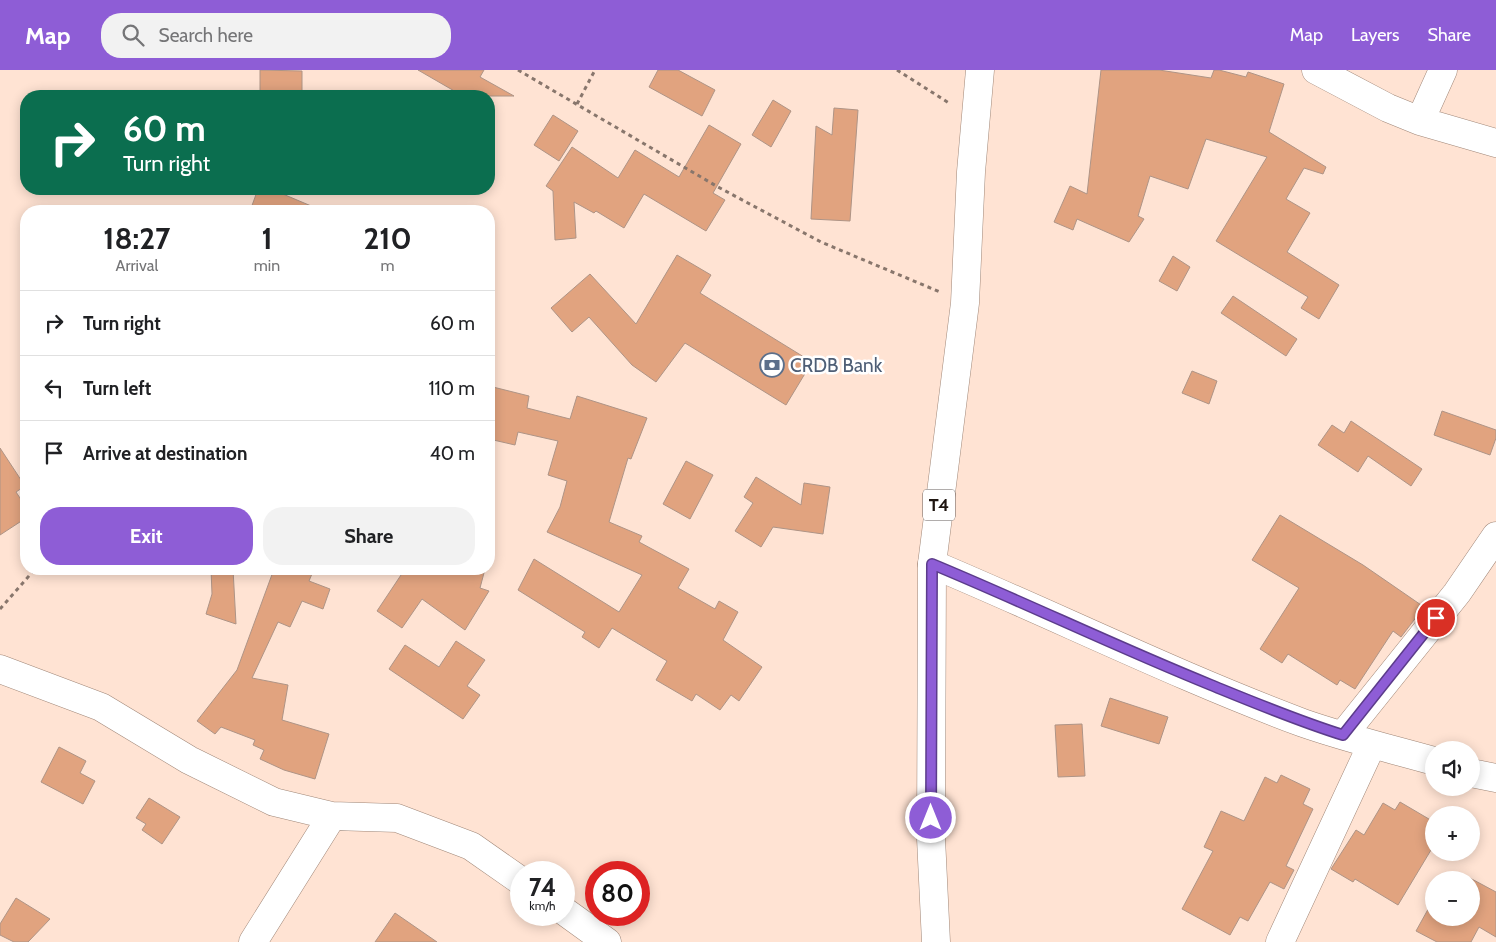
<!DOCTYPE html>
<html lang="en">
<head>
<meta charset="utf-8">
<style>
  :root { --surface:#fff; --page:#f2f2f2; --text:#202124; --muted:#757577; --line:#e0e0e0; --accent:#8e5dd6 }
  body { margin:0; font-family:Cabin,sans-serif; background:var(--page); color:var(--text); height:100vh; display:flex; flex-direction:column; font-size:19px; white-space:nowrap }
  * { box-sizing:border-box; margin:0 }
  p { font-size:16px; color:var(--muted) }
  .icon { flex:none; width:28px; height:28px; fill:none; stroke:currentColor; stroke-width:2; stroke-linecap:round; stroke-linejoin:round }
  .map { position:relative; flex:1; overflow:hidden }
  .side { position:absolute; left:20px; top:135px; width:475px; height:370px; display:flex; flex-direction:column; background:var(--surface); border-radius:20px; box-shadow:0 2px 12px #0003 }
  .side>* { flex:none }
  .top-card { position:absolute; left:20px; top:20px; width:475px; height:105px; border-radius:20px; box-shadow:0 2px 12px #0003; background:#0b6e4f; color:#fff; overflow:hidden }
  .controls { position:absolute; left:1425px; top:671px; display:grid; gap:10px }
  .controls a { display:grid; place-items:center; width:55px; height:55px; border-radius:50%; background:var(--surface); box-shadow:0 2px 12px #0003; font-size:25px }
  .speed { position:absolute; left:510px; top:791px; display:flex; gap:10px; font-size:25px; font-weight:700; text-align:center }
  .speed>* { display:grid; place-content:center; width:65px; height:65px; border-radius:50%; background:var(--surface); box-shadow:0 2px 12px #0003; line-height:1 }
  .speed small { font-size:12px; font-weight:400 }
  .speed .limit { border:8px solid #d22; background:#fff; color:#111 }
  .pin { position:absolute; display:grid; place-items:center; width:42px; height:42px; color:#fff; margin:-21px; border:2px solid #fff; border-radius:50%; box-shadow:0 1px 5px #0007 }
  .me { position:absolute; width:55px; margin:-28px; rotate:0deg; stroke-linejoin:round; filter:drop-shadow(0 0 4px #0008) }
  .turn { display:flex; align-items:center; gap:18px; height:105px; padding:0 20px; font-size:22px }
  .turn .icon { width:65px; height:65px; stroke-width:2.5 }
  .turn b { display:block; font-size:35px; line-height:42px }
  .eta { display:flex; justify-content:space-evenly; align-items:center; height:85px; text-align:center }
  .eta b { font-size:30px; font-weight:700; line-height:35px }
  .primary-button { display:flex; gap:10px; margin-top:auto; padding:10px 20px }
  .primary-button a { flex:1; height:58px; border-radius:20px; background:var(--accent); color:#fff; font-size:20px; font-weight:700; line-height:58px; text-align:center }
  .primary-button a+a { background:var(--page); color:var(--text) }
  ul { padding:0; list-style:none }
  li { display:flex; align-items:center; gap:15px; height:65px; padding:0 20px; border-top:1px solid var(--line) }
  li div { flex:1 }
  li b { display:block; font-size:19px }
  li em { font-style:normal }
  header { display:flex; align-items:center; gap:30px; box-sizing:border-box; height:70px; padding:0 25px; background:var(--accent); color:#fff }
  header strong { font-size:24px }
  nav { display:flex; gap:28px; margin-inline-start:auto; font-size:18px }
  .search { width:350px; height:45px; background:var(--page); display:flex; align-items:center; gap:12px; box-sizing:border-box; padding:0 18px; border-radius:20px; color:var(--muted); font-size:19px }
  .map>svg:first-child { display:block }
  .building { fill:#e1a37f; stroke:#ae9486 }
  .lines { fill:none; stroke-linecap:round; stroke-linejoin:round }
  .minor-casing { stroke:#a08778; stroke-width:29 }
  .highway-casing { stroke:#a08778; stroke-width:29 }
  .path { stroke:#88766c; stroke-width:3; stroke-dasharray:4 4; stroke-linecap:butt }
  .minor { stroke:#fff; stroke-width:28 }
  .highway { stroke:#fff; stroke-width:28 }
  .route-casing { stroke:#5c3c8b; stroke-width:12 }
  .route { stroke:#8e5dd6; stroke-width:9 }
  .labels { text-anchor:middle; stroke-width:5; stroke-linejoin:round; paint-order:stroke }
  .shield { fill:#fff; stroke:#625b58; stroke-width:1 }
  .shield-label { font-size:18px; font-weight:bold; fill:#1e1510 }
  .service-label { font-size:19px; fill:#4e5e75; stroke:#fff; text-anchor:start }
</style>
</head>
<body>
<header>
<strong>Map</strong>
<div class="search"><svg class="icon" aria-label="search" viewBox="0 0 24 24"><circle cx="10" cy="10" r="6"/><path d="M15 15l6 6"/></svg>Search here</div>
<nav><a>Map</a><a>Layers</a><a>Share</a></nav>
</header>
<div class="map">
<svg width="1496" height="872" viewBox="0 0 1496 872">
  <rect width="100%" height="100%" fill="#ffe3d3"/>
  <path class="building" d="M260,0L302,1V26H260Z
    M418,0H484L480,7L514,26H463Z
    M658,0H678L715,20L702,46L649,17Z
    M1101,0H1159L1211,8L1214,0H1219L1246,7L1248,2L1284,14L1269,62L1326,97L1323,104L1304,98L1286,129L1310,143L1287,182L1339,215L1319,249L1301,238L1308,227L1216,171L1267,87L1206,69L1188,119L1150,106L1138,146L1144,149L1129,172L1077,149L1073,160L1054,152L1070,116L1087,124Z
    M773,30L791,41L771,77L752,65Z
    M834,38L858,40L850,151L811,149L816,56L832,65Z
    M553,45L578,61L559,91L534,75Z
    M709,55L741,74L713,123L725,130L706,161L644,124L624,158L596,141L594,143L574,132L576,168L555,170L553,121L546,116L572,77L618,108L635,80L679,107Z
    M258,119H271L323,141H250Z
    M677,185L711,205L700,223L812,292L786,335L685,273L656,312L632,295L589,247L572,262L551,238L590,204L636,254Z
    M1173,186L1190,197L1177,221L1159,211Z
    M1233,226L1297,269L1286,286L1221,243Z
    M1192,301L1217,311L1209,334L1182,323Z
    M489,316L529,326L527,338L570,349L577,326L647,348L631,389L628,388L609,452L642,466L639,472L689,499L678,518L715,539L719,531L738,542L723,570L762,597L739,631L731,625L720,640L696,624L692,631L656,610L667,591L612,558L599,578L582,567L585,562L518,520L534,489L619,542L642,505L547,462L560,437L567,411L548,405L558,371L518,362L515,375L489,369L493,343L489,342Z
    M1442,341L1496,360V368L1490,385L1434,365Z
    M1351,351L1422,399L1411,416L1368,386L1358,402L1318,375L1332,355L1344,363Z
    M0,378L25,416L16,422L26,437V448L0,465Z
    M686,391L713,405L690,449L663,434Z
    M756,407L801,435L804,413L830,417L823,464L773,457L761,477L735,461L753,433L744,427Z
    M1280,445L1363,495L1424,537L1401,567L1393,561L1355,619L1340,610L1337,615L1288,584L1282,593L1260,579L1299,518L1252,490Z
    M211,499H233L236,554L206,544L212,524Z
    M274,499H314L309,511L330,519L323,539L302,531L290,557L278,552L252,608L288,615L282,650L329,664L315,709L284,700L260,689L264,680L253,675L255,670L221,657L215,664L197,651L237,600Z
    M405,499H485L480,518L489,521L465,560L422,529L402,558L377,541Z
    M456,571L485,590L467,616L480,625L463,649L389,599L405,575L439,597Z
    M1110,628L1168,647L1159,674L1101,656Z
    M1082,654L1085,706L1058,707L1055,655Z
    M59,677L86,691L80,703L95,711L83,734L41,712Z
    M1281,705L1310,719L1303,734L1313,739L1286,796L1294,800L1284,819L1270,812L1248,851L1240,847L1230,865L1182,839L1213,781L1204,777L1221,741L1244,751L1265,707L1277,713Z
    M149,728L180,747L162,774L142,760L146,754L136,748Z
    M1400,732L1434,752V775L1398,835L1355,809L1353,812L1331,799L1356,760L1364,765L1383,733L1395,740Z
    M1468,807L1496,822V867L1479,857L1471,872H1437L1416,861L1431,834L1434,835V848H1471V810H1466Z
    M16,828L50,849L28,872H14L0,865V854Z
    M395,843L437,872H375Z"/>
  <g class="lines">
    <g class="minor-casing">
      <path id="minor" d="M1316,0L1388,38L1420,51L1496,73
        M1420,51L1443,0
        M932,494C1056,546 1177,606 1303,653C1346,668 1391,679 1434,691
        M0,599L101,637L189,690L274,732L332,746
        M1343,665L1457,523L1496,466
        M1471,703L1496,708
        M564,841L607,872
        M253,872L332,746L397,748L471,776L521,811
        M1280,872L1367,685"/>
    </g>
    <g class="highway-casing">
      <path id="highway" d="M936,872L931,768L932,494L965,233L971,102L980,0"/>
    </g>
    <path class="path" d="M518,0L718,117L821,172L940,222
      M897,0L949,33
      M577,34L595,0
      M0,539L35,499"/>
    <use href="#minor" class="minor"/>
    <use href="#highway" class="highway"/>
  </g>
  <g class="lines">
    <g class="route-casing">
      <path id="route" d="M931,748L932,494C1026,533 1117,577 1211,615C1255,633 1298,651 1343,665L1436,548"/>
    </g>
    <use href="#route" class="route"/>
  </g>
  <defs>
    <g id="bank-ring" transform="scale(1.25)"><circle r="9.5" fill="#fff" stroke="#5c6f8a" stroke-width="1.5"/><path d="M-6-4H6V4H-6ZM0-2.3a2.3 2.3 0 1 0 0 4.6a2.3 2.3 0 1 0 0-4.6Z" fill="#5c6f8a"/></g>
  </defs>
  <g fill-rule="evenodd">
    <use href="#bank-ring" x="772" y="295"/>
  </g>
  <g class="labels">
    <rect class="shield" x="923" y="419.5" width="32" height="31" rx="4"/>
    <g class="shield-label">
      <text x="939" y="441">T4</text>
    </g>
    <g class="service-label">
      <text x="790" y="302">CRDB Bank</text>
    </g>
  </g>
</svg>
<div class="controls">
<a><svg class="icon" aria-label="sound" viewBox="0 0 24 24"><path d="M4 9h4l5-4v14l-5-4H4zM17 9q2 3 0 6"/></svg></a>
<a>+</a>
<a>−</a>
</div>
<div class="speed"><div>74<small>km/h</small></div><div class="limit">80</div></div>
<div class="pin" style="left:1436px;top:548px;background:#d93025"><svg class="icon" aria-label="arrive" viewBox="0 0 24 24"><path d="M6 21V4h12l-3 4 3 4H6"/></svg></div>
<svg class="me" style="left:931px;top:748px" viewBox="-20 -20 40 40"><circle r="17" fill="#8e5dd6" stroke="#fff" stroke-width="3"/><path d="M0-11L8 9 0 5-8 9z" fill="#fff"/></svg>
<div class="top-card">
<div class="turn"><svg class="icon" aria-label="right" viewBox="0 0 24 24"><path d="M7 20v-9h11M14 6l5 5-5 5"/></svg><div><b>60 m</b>Turn right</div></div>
</div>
<section class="side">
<div class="eta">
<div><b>18:27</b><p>Arrival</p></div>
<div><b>1</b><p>min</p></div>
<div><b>210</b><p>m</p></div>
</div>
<ul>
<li><svg class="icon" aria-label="right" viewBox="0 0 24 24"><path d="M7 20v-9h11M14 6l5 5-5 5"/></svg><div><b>Turn right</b></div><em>60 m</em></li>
<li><svg class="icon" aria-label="left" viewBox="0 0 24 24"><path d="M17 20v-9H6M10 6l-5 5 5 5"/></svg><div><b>Turn left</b></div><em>110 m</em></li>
<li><svg class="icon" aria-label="arrive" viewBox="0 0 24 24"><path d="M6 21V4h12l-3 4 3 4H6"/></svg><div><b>Arrive at destination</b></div><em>40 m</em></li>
</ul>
<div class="primary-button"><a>Exit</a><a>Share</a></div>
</section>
</div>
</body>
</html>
